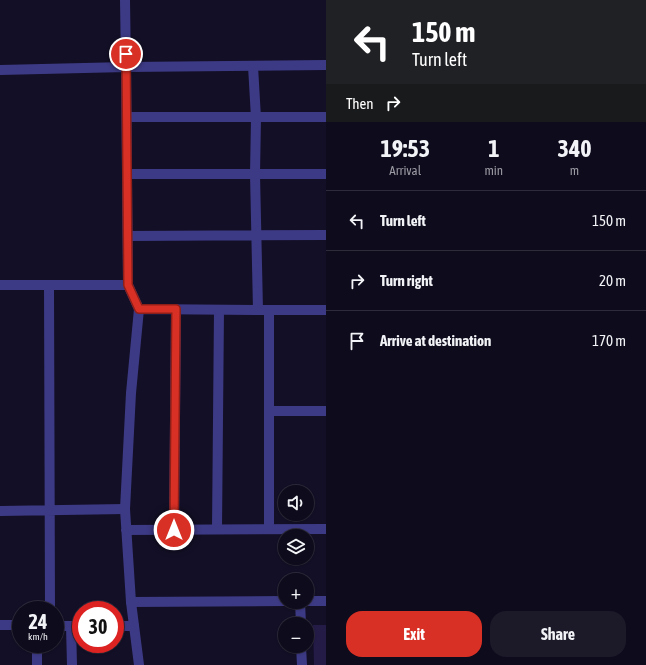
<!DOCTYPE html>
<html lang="en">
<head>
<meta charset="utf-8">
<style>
  :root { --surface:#0e0b1c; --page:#1c1929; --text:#f1f3f6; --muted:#9b9ba3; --line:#2e2b3b; --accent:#d93025 }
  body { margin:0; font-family:"Asap Condensed",sans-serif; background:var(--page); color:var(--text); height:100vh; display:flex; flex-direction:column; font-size:15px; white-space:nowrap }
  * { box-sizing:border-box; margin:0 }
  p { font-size:13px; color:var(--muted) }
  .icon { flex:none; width:22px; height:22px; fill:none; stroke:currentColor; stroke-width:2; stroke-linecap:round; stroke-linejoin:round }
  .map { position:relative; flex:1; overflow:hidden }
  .panel { display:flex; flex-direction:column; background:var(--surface); width:320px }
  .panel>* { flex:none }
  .banner { background:#202124; color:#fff; overflow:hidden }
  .tools { position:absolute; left:278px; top:485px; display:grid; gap:8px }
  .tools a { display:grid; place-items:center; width:36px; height:36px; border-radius:50%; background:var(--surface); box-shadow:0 1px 3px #0004,0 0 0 1px var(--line); font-size:20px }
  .speed { position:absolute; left:12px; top:601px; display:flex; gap:8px; font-size:20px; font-weight:700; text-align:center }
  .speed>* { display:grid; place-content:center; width:52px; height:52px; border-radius:50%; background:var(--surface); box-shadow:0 1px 3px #0004,0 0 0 1px var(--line); line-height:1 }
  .speed small { font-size:10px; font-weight:400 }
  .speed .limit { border:6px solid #d22; background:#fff; color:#111 }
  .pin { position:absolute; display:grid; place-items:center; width:34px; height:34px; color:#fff; margin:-17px; border:2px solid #fff; border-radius:50%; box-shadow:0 1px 4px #0007 }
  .me { position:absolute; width:44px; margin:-22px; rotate:0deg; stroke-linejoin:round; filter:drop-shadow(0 0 3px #0008) }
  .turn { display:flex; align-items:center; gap:14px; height:84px; padding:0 20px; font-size:18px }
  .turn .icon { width:52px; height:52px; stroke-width:2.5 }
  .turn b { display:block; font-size:28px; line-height:34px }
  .then { display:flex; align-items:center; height:38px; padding:0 20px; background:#0003; gap:8px; font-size:15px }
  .eta { display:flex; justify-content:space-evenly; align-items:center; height:68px; text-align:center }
  .eta b { font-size:24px; font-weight:700; line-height:28px }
  .action { display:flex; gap:8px; margin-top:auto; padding:8px 20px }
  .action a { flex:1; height:46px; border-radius:16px; background:var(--accent); color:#fff; font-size:16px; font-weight:700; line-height:46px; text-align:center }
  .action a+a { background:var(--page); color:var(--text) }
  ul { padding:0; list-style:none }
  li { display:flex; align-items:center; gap:12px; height:60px; padding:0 20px; border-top:1px solid var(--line) }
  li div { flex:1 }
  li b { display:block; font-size:15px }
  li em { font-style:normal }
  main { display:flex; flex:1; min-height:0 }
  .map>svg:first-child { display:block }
  .building { fill:#241b47 }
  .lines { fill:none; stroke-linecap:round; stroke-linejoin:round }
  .minor { stroke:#3d3a85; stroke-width:10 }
  .tertiary { stroke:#3d3a85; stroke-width:10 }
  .route-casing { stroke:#8d1f18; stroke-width:10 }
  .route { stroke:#d93025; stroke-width:7 }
</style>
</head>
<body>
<main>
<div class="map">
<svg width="326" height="665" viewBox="0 0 326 665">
  <rect width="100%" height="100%" fill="#130f26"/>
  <path class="building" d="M313,625H326V665H314Z"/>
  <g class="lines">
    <path class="minor" d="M125,0L126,67
      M253,66L256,118L255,174L258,310
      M127,117H326
      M127,174H326
      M128,236L326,235
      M0,285H128
      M49,285L50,610
      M269,310V529
      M269,411H326
      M0,511L125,509
      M217,529L219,310
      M174,530L176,309
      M307,601H326
      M131,602L285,601
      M300,602L301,624
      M0,625H21
      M55,626H81
      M71,626L72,665
      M115,626H134
      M301,646L302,665
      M37,665V644"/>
    <path class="tertiary" d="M126,67L128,285L139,309L131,393L125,509L131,602L139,665
      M0,70L126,67L326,65
      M139,309L269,310H326
      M126,530L326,529"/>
  </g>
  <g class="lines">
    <g class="route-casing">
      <path id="route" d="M126,54L128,285L139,309H176L174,530"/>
    </g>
    <use href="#route" class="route"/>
  </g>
</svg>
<div class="tools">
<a><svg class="icon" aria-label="sound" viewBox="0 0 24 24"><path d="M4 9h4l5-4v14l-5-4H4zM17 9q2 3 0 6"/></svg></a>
<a><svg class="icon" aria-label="layers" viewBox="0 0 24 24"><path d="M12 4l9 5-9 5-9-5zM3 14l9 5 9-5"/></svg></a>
<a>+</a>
<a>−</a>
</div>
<div class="speed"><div>24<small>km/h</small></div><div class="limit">30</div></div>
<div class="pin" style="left:126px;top:54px;background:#d93025"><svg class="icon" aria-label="arrive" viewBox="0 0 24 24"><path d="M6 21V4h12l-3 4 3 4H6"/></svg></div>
<svg class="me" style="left:174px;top:530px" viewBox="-20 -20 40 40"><circle r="17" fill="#d93025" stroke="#fff" stroke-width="3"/><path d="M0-11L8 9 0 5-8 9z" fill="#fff"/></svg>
</div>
<section class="panel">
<div class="banner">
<div class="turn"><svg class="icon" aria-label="left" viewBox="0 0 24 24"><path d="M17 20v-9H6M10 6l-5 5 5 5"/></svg><div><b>150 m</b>Turn left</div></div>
<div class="then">Then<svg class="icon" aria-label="right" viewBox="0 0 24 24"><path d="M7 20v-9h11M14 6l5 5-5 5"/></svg></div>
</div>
<div class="eta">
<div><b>19:53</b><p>Arrival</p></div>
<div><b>1</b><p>min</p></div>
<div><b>340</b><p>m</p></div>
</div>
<ul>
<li><svg class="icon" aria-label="left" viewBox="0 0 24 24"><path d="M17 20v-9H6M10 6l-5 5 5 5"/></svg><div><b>Turn left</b></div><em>150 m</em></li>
<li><svg class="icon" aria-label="right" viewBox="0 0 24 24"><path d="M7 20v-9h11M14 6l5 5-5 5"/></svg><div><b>Turn right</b></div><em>20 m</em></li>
<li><svg class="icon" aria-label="arrive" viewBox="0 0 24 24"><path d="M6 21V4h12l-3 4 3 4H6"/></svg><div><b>Arrive at destination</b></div><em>170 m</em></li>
</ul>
<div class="action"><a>Exit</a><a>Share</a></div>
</section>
</main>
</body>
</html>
